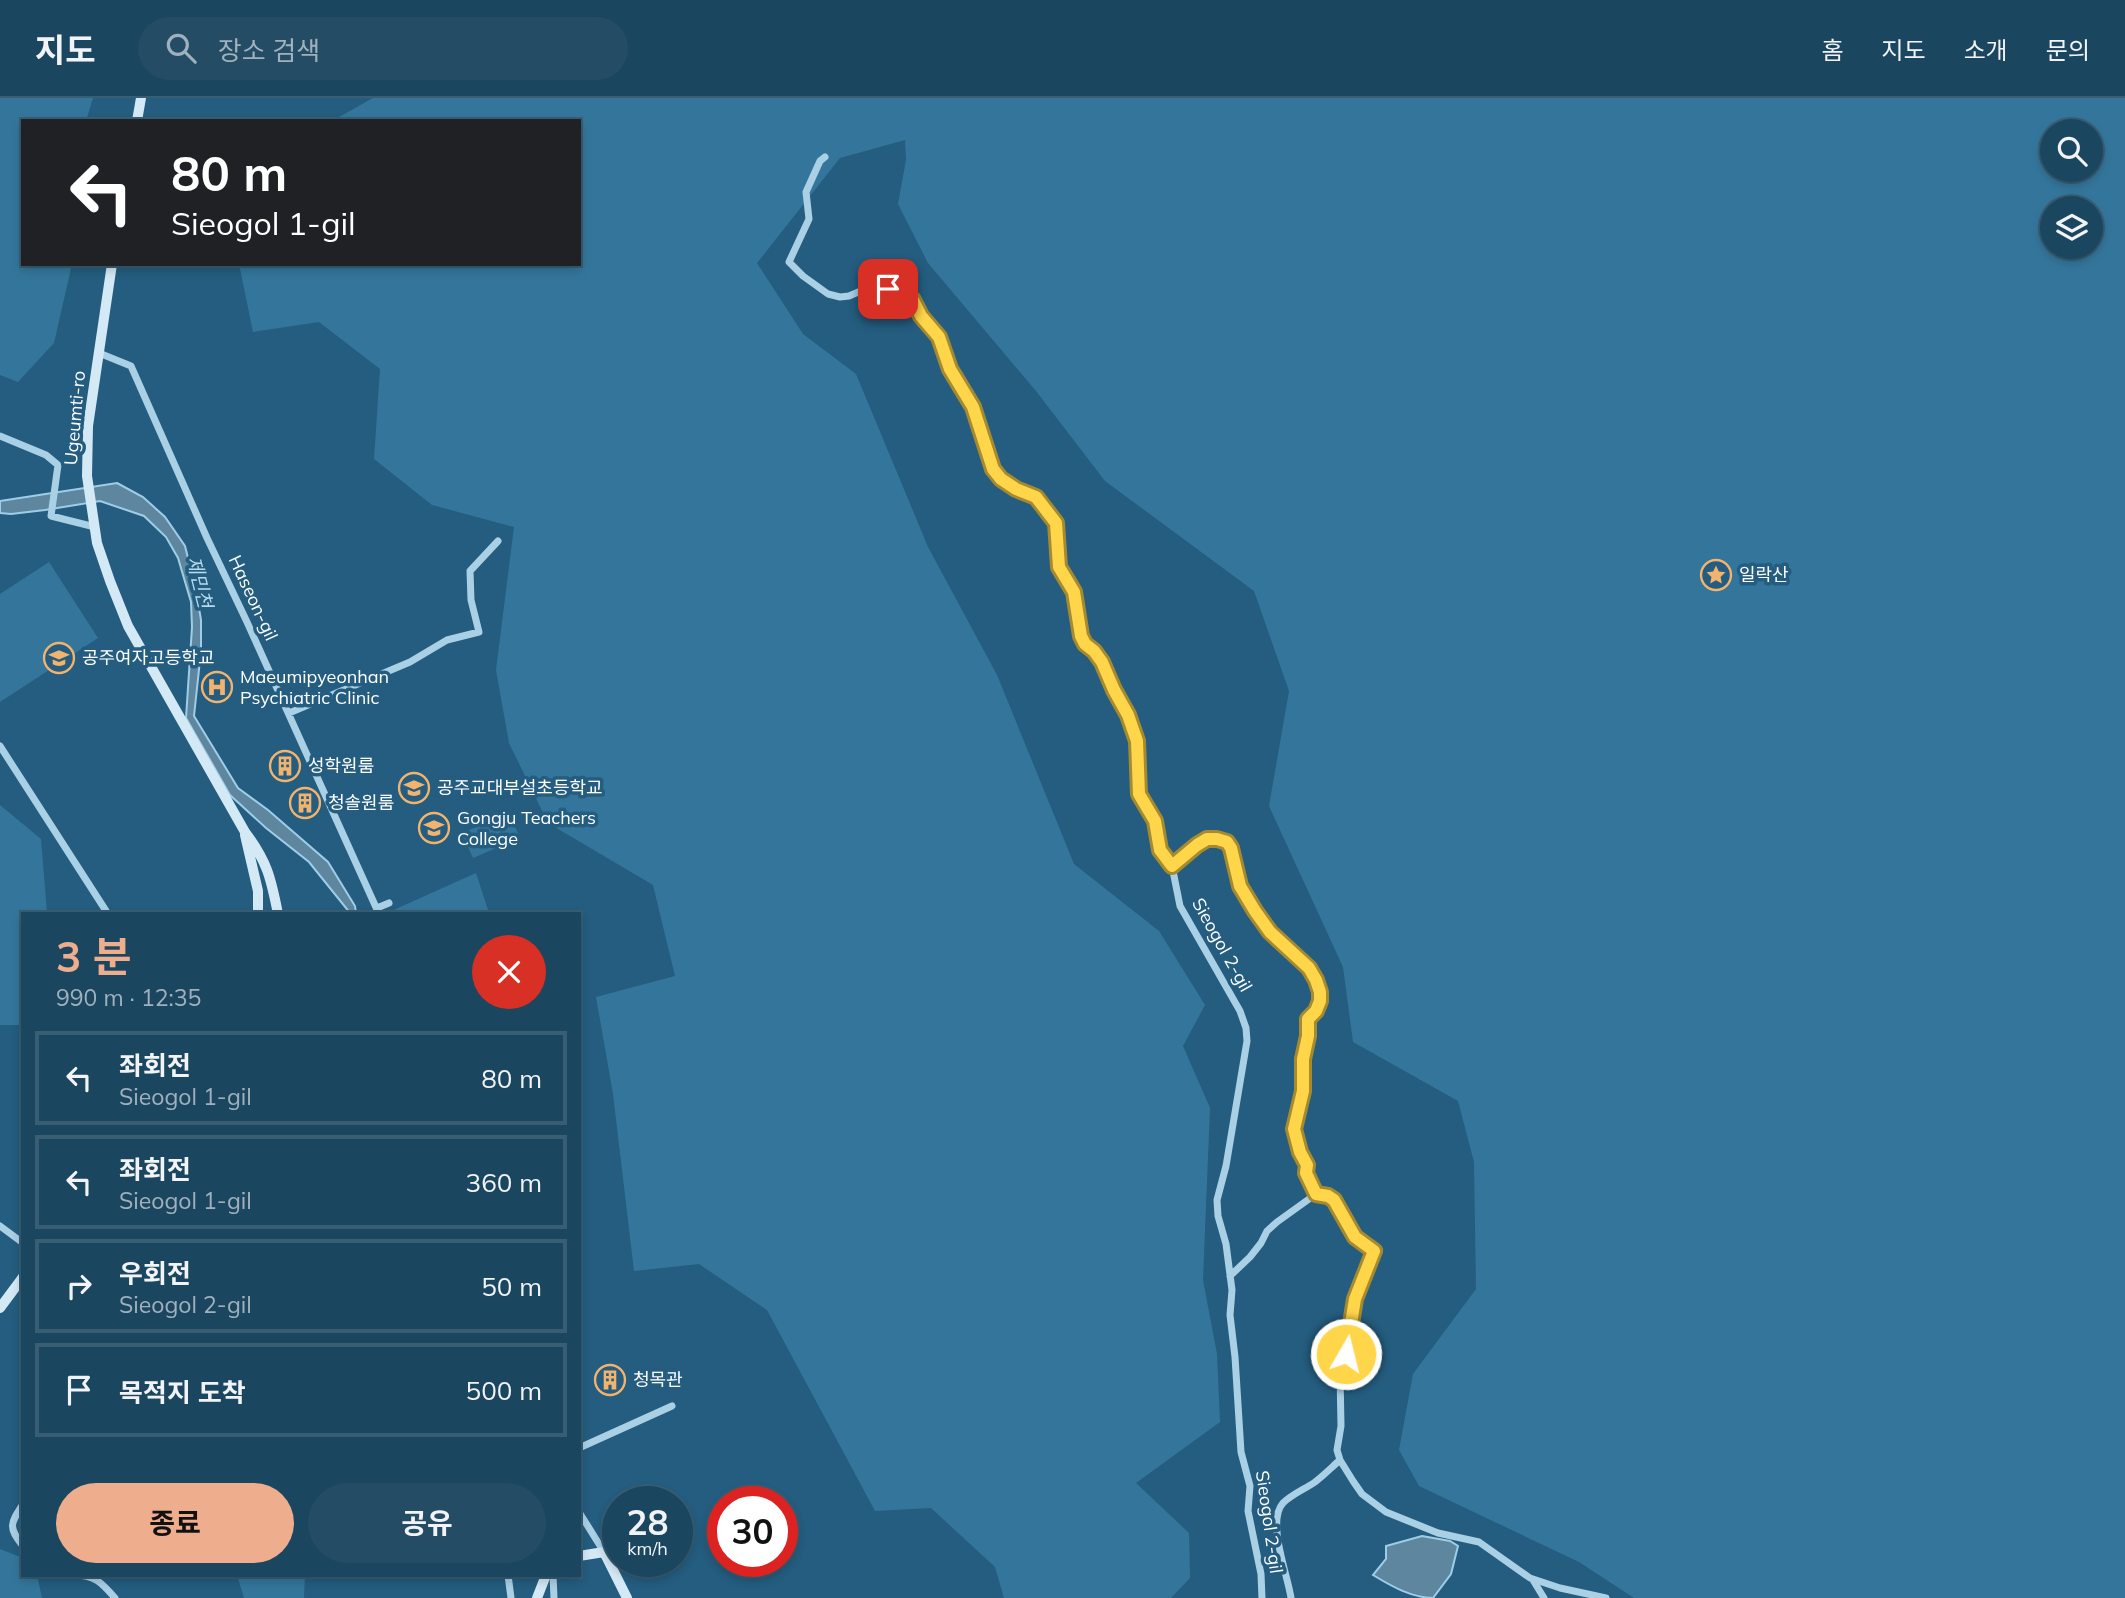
<!DOCTYPE html>
<html lang="ko">
<head>
<meta charset="utf-8">
<style>
  :root { --surface:#1b465f; --page:#244d65; --text:#f1f3f6; --muted:#a0b1bd; --line:#395e74; --accent:#eead8d }
  body { margin:0; font-family:Mulish,"Noto Sans KR",sans-serif; background:var(--page); color:var(--text); height:100vh; display:flex; flex-direction:column; font-size:26px; white-space:nowrap }
  * { box-sizing:border-box; margin:0 }
  p { font-size:23px; color:var(--muted) }
  .icon { flex:none; width:38px; height:38px; fill:none; stroke:currentColor; stroke-width:2; stroke-linecap:round; stroke-linejoin:round }
  .map { position:relative; flex:1; overflow:hidden }
  .details { position:absolute; left:21px; top:814px; width:560px; height:665px; display:flex; flex-direction:column; background:var(--surface); border-radius:0px; box-shadow:0 4px 10px #0003,0 0 0 2px var(--line) }
  .details>* { flex:none }
  .guide { position:absolute; left:21px; top:21px; width:560px; height:147px; border-radius:0px; box-shadow:0 4px 10px #0003,0 0 0 2px var(--line); background:#202124; color:#fff; overflow:hidden }
  .buttons { position:absolute; left:2040px; top:21px; display:grid; gap:14px }
  .buttons a { display:grid; place-items:center; width:63px; height:63px; border-radius:50%; background:var(--surface); box-shadow:0 4px 10px #0003,0 0 0 2px var(--line); font-size:35px }
  .speed { position:absolute; left:602px; top:1388px; display:flex; gap:14px; font-size:35px; font-weight:700; text-align:center }
  .speed>* { display:grid; place-content:center; width:91px; height:91px; border-radius:50%; background:var(--surface); box-shadow:0 4px 10px #0003,0 0 0 2px var(--line); line-height:1 }
  .speed small { font-size:18px; font-weight:400 }
  .speed .limit { border:10px solid #d22; background:#fff; color:#111 }
  .pin { position:absolute; display:grid; place-items:center; width:60px; height:60px; color:#fff; margin:-30px; border-radius:14px; box-shadow:0 4px 10px #0006 }
  .me { position:absolute; width:77px; margin:-38px; rotate:8deg; stroke-linejoin:round; filter:drop-shadow(0 0 5px #0008) }
  .turn { display:flex; align-items:center; gap:24px; height:147px; padding:0 35px; font-size:32px }
  .turn .icon { width:91px; height:91px; stroke-width:2.5 }
  .turn b { display:block; font-size:49px; line-height:60px }
  .round { display:grid; place-items:center; flex:none; width:74px; height:74px; border-radius:37px; background:var(--page) }
  .headline { display:flex; align-items:center; justify-content:space-between; height:119px; padding:0 35px }
  h1 { font-size:42px; font-weight:700; line-height:52px; color:var(--accent) }
  .cta { display:flex; gap:14px; margin-top:auto; padding:14px 35px }
  .cta a { flex:1; height:80px; border-radius:42px; background:var(--accent); color:#111; font-size:28px; font-weight:700; line-height:80px; text-align:center }
  .cta a+a { background:var(--page); color:var(--text) }
  ul { padding:0; list-style:none }
  li { display:flex; align-items:center; gap:21px; height:94px; margin:0 14px 10px; padding:0 21px; border:4px solid var(--line); border-radius:0px }
  li div { flex:1 }
  li b { display:block; font-size:26px }
  li em { font-style:normal }
  header { display:flex; align-items:center; gap:42px; box-sizing:border-box; height:98px; padding:0 35px; background:var(--surface); border-bottom:2px solid var(--line) }
  header strong { font-size:33px }
  nav { display:flex; gap:38px; margin-inline-start:auto; font-size:24px }
  .search { width:490px; height:63px; background:var(--page); display:flex; align-items:center; gap:18px; box-sizing:border-box; padding:0 24px; border-radius:38px; color:var(--muted); font-size:26px }
  .map>svg:first-child { display:block }
  .green { fill:#34769b; fill-rule:evenodd }
  .water { fill:#5f869f; stroke:#9ecee7; stroke-width:2 }
  .lines { fill:none; stroke-linecap:round; stroke-linejoin:round }
  .minor { stroke:#aad0e6; stroke-width:7 }
  .secondary { stroke:#d4e9f6; stroke-width:10 }
  .route-casing { stroke:#a68a30; stroke-width:18 }
  .route { stroke:#ffd54a; stroke-width:12 }
  .labels { text-anchor:middle; stroke-width:7; stroke-linejoin:round; paint-order:stroke }
  .street-label { font-size:18px; fill:#fff; stroke:#245d7f }
  .poi-label { font-size:18px; fill:#fff; stroke:#245d7f; text-anchor:start }
  .water-label { font-size:19px; font-style:italic; fill:#b6daee; stroke:#245d7f }
</style>
</head>
<body>
<header>
<strong>지도</strong>
<div class="search"><svg class="icon" aria-label="search" viewBox="0 0 24 24"><circle cx="10" cy="10" r="6"/><path d="M15 15l6 6"/></svg>장소 검색</div>
<nav><a>홈</a><a>지도</a><a>소개</a><a>문의</a></nav>
</header>
<div class="map">
<svg width="2125" height="1500" viewBox="0 0 2125 1500">
  <rect width="100%" height="100%" fill="#245d7f"/>
  <path class="green" d="M0,0H93L86,23H23V166H72L54,245L18,284L0,277Z
    M373,0H2125V1500H1634L1579,1464L1419,1388L1399,1352L1413,1276L1476,1191L1474,1064L1458,1003L1353,944L1343,869L1269,708L1289,593L1254,493L1105,383L1036,293L928,165L898,106L906,62L905,42L840,60L757,165L803,236L856,276L928,449L997,577L1074,766L1159,833L1205,907L1183,948L1210,1010L1203,1182L1217,1256L1220,1324L1136,1385L1189,1435L1190,1480L1171,1500H1004L995,1469L931,1410L875,1413L767,1212L699,1166L634,1173L613,996L596,899L675,878L653,787L548,725L509,645L496,572L514,429L432,407L374,361L380,271L319,224L253,234L239,166H579V23H332ZM2053,33H2091V72H2053ZM2053,110H2091V149H2053Z
    M49,464L98,540L0,604V496Z
    M0,707L41,741L47,815L23,816V921L18,927H0Z
    M509,715L520,740L473,760L462,735Z
    M476,775L489,815H389V814Z
    M0,1451L23,1460V1477H37L42,1500H0Z
    M237,1477H305L304,1500H244Z"/>
  <path class="water" d="M117,385L143,399L165,419L185,448L196,492L201,522V553L194,618L238,690L268,712L328,764L355,808L356,815H350L309,764L266,730L230,697L186,620L192,529L191,504L178,460L166,439L144,418L100,403L45,412L11,416L0,415V403Z
    M1422,1438L1450,1443L1458,1448L1451,1476L1433,1500C1412,1500 1391,1488 1373,1477L1386,1461V1448Z"/>
  <g class="lines">
    <path class="minor" d="M825,59L820,63L806,94L809,121L789,164L803,178L828,196L840,199L849,198L870,189L888,191L907,196L913,202L921,218L939,239L950,271L973,309L993,371L1001,381L1016,391L1036,399L1055,423L1059,469L1074,494L1081,538L1085,546L1094,553L1102,564L1114,592L1128,617L1137,643L1139,696L1155,723L1160,752L1172,768L1180,808L1240,913L1246,930L1247,943L1226,1068L1217,1102L1218,1118L1226,1146L1232,1192L1230,1217L1235,1259L1241,1354L1250,1388L1248,1413L1261,1476L1262,1500
      M99,255L131,268L207,440L247,524L379,816
      M0,338L46,357L58,367L51,418L95,429
      M289,615L410,564L447,542L479,534L471,502L470,473L498,443
      M0,648L108,816
      M1172,768L1197,747L1207,742L1217,741L1227,744L1231,750L1240,787L1255,813L1270,834L1309,870L1316,882L1320,894V903L1316,913L1308,921L1309,938L1303,962V993L1294,1031L1300,1054L1307,1067L1306,1075L1316,1096L1328,1098L1334,1102L1355,1138L1374,1153L1355,1201L1345,1256L1340,1275L1341,1328L1337,1352L1340,1362L1353,1383L1362,1396L1386,1414L1438,1435L1479,1444L1530,1480L1560,1490L1606,1500
      M377,810L389,805
      M0,1128L23,1145
      M1230,1178L1250,1159L1261,1145L1267,1133L1277,1124L1316,1096
      M579,1350L672,1308
      M23,1406C10,1426 8,1429 23,1448
      M579,1414L604,1454
      M74,1477C95,1477 102,1485 115,1500
      M508,1477L511,1500
      M553,1477L554,1500
      M1533,1482L1544,1500
      M1291,1500C1288,1477 1266,1424 1283,1405C1292,1396 1305,1391 1315,1384C1324,1377 1332,1369 1340,1362"/>
    <path class="secondary" d="M137,23L141,0
      M112,166L88,328L87,378L97,445L110,483L128,528L245,734C267,763 271,780 278,816
      M245,737L258,793V816
      M0,1210L23,1179
      M579,1458L604,1454L627,1500
      M537,1500L546,1477"/>
  </g>
  <g class="lines">
    <g class="route-casing">
      <path id="route" d="M888,191L907,197L913,202L921,218L939,239L950,271L973,309L993,371L1001,381L1016,391L1036,399L1056,425L1059,469L1074,494L1081,538L1085,546L1094,553L1102,564L1114,592L1128,617L1137,643L1139,696L1155,723L1160,752L1172,768L1197,747L1207,741H1217L1227,744L1231,750L1240,788L1255,813L1270,834L1309,870L1316,882L1320,894V903L1316,913L1308,921V938L1303,961V993L1294,1031L1300,1054L1307,1067L1306,1075L1316,1096L1328,1098L1334,1102L1355,1139L1374,1153L1355,1201L1346,1256"/>
    </g>
    <use href="#route" class="route"/>
  </g>
  <defs>
    <g id="sight-ring" transform="scale(1.575)"><circle r="9.5" fill="#245d7f" stroke="#f1b36e" stroke-width="1.5"/><path d="M0-6L1.8-2.2L6-1.7L2.9 1.2L3.7 5.4L0 3.3L-3.7 5.4L-2.9 1.2L-6-1.7L-1.8-2.2Z" fill="#f1b36e"/></g>
    <g id="school-ring" transform="scale(1.575)"><circle r="9.5" fill="#245d7f" stroke="#f1b36e" stroke-width="1.5"/><path d="M0-5L7-2L0 1L-7-2ZM-4 1L0 2.5L4 1V4Q0 6-4 4Z" fill="#f1b36e"/></g>
    <g id="hospital-ring" transform="scale(1.575)"><circle r="9.5" fill="#245d7f" stroke="#f1b36e" stroke-width="1.5"/><path d="M-5-5h3v3.5h4V-5h3V5h-3V1.5h-4V5h-3Z" fill="#f1b36e"/></g>
    <g id="building-ring" transform="scale(1.575)"><circle r="9.5" fill="#245d7f" stroke="#f1b36e" stroke-width="1.5"/><path d="M-4-6H4V6H1V3H-1V6H-4ZM-2.5-4.3h1.7v1.8h-1.7ZM.8-4.3h1.7v1.8H.8ZM-2.5-1h1.7V.8h-1.7ZM.8-1h1.7V.8H.8Z" fill="#f1b36e"/></g>
    <g id="university-ring" transform="scale(1.575)"><circle r="9.5" fill="#245d7f" stroke="#f1b36e" stroke-width="1.5"/><path d="M0-5L7-2L0 1L-7-2ZM-4 1L0 2.5L4 1V4Q0 6-4 4Z" fill="#f1b36e"/></g>
  </defs>
  <g fill-rule="evenodd">
    <use href="#sight-ring" x="1716" y="477"/>
    <use href="#school-ring" x="59" y="560"/>
    <use href="#hospital-ring" x="217" y="589"/>
    <use href="#building-ring" x="285" y="668"/>
    <use href="#school-ring" x="414" y="690"/>
    <use href="#building-ring" x="305" y="705"/>
    <use href="#university-ring" x="434" y="730"/>
    <use href="#building-ring" x="610" y="1282"/>
  </g>
  <g class="labels">
    <g class="street-label">
      <text transform="translate(75 320) rotate(-85)" y="6">Ugeumti-ro</text>
      <text transform="translate(253 500) rotate(65)" y="6">Haseon-gil</text>
      <text transform="translate(1222 847) rotate(61)" y="6">Sieogol 2-gil</text>
      <text transform="translate(1269 1424) rotate(82)" y="6">Sieogol 2-gil</text>
    </g>
    <g class="poi-label">
      <text x="1739" y="483">일락산</text>
      <text x="82" y="566">공주여자고등학교</text>
      <text x="240" y="585">Maeumipyeonhan<tspan x="240" dy="21">Psychiatric Clinic</tspan></text>
      <text x="308" y="674">성학원룸</text>
      <text x="437" y="696">공주교대부설초등학교</text>
      <text x="328" y="711">청솔원룸</text>
      <text x="457" y="726">Gongju Teachers<tspan x="457" dy="21">College</tspan></text>
      <text x="633" y="1288">청목관</text>
    </g>
    <g class="water-label">
      <text transform="translate(200 484) rotate(76)" y="7">제민천</text>
    </g>
  </g>
</svg>
<div class="buttons">
<a><svg class="icon" aria-label="search" viewBox="0 0 24 24"><circle cx="10" cy="10" r="6"/><path d="M15 15l6 6"/></svg></a>
<a><svg class="icon" aria-label="layers" viewBox="0 0 24 24"><path d="M12 4l9 5-9 5-9-5zM3 14l9 5 9-5"/></svg></a>
</div>
<div class="speed"><div>28<small>km/h</small></div><div class="limit">30</div></div>
<div class="pin" style="left:888px;top:191px;background:#d93025"><svg class="icon" aria-label="arrive" viewBox="0 0 24 24"><path d="M6 21V4h12l-3 4 3 4H6"/></svg></div>
<svg class="me" style="left:1346px;top:1256px" viewBox="-20 -20 40 40"><circle r="17" fill="#ffd54a" stroke="#fff" stroke-width="3"/><path d="M0-11L8 9 0 5-8 9z" fill="#fff"/></svg>
<div class="guide">
<div class="turn"><svg class="icon" aria-label="left" viewBox="0 0 24 24"><path d="M17 20v-9H6M10 6l-5 5 5 5"/></svg><div><b>80 m</b>Sieogol 1-gil</div></div>
</div>
<section class="details">
<div class="headline"><div><h1>3 분</h1><p>990 m · 12:35</p></div><a class="round" style="background:#d93025;color:#fff"><svg class="icon" aria-label="close" viewBox="0 0 24 24"><path d="M6 6l12 12M18 6L6 18"/></svg></a></div>
<ul>
<li><svg class="icon" aria-label="left" viewBox="0 0 24 24"><path d="M17 20v-9H6M10 6l-5 5 5 5"/></svg><div><b>좌회전</b><p>Sieogol 1-gil</p></div><em>80 m</em></li>
<li><svg class="icon" aria-label="left" viewBox="0 0 24 24"><path d="M17 20v-9H6M10 6l-5 5 5 5"/></svg><div><b>좌회전</b><p>Sieogol 1-gil</p></div><em>360 m</em></li>
<li><svg class="icon" aria-label="right" viewBox="0 0 24 24"><path d="M7 20v-9h11M14 6l5 5-5 5"/></svg><div><b>우회전</b><p>Sieogol 2-gil</p></div><em>50 m</em></li>
<li><svg class="icon" aria-label="arrive" viewBox="0 0 24 24"><path d="M6 21V4h12l-3 4 3 4H6"/></svg><div><b>목적지 도착</b></div><em>500 m</em></li>
</ul>
<div class="cta"><a>종료</a><a>공유</a></div>
</section>
</div>
</body>
</html>
